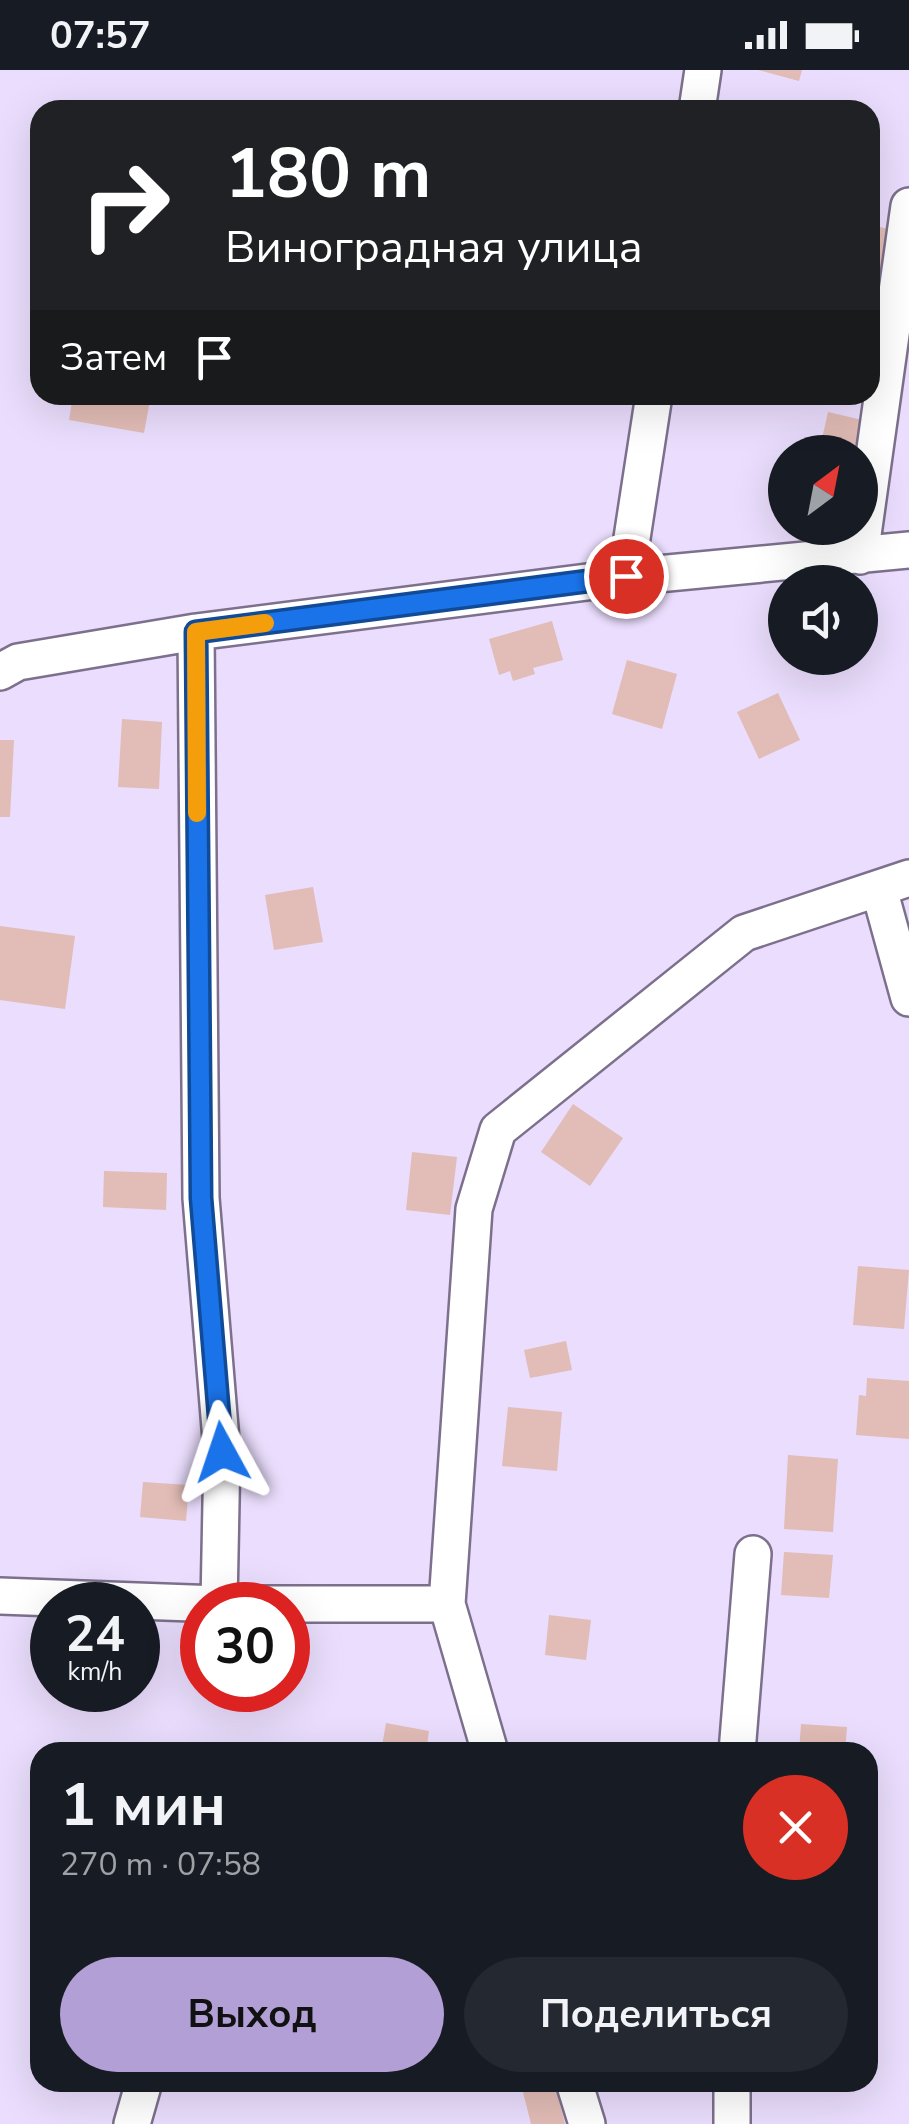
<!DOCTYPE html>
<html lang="ru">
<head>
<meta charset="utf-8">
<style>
  :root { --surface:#171b24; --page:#242831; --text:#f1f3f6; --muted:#9ea1a6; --accent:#b19fd6 }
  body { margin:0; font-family:"Nunito Sans",sans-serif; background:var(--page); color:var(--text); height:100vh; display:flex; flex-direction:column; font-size:38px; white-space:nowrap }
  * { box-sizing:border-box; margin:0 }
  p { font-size:32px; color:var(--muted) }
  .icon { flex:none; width:55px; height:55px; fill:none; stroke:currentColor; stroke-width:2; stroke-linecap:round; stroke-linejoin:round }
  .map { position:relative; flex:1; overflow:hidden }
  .details { position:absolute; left:30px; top:1672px; width:848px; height:350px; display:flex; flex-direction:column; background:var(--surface); border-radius:30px; box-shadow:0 10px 40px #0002 }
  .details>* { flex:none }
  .top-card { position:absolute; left:30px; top:30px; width:850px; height:305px; border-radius:30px; box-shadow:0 10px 40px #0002; background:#202124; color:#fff; overflow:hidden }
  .needle { width:65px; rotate:32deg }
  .tools { position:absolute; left:768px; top:365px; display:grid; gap:20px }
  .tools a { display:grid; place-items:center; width:110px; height:110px; border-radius:50%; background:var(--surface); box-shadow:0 10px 40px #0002; font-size:50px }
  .speed { position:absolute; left:30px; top:1512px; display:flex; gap:20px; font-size:50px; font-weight:700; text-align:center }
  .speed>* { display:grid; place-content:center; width:130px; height:130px; border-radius:50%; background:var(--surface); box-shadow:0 10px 40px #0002; line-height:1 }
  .speed small { font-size:25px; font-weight:400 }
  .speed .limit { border:15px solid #d22; background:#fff; color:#111 }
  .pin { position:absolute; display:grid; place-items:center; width:85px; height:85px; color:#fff; margin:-42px; border:5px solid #fff; border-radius:50%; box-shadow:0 2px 10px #0007 }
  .me { position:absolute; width:110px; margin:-55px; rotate:355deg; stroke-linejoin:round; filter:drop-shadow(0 0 8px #0008) }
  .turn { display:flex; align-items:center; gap:35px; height:210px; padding:0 30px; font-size:45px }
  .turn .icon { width:130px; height:130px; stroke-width:2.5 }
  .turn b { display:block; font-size:70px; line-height:85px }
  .then { display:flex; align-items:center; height:95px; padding:0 30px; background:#0003; gap:20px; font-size:38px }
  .round { display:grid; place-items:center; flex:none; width:105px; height:105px; border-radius:52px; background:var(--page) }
  .headline { display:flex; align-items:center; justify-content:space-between; height:170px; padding:0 30px }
  h1 { font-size:60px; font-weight:700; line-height:75px }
  .cta { display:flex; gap:20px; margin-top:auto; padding:20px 30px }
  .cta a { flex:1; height:115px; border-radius:60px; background:var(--accent); color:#111; font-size:40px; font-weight:700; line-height:115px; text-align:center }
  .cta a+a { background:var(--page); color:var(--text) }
  .status { display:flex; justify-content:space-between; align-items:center; height:70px; padding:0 50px; background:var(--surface); direction:ltr }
  .status svg { height:28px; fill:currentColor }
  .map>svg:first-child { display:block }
  .building { fill:#e2bcb6 }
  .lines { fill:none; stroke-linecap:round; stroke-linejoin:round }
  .minor-casing { stroke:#7c708c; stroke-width:40 }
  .minor { stroke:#fff; stroke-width:35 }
  .route-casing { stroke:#114b97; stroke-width:25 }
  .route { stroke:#1a73e8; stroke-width:18 }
  .slow { stroke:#f59e0b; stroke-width:18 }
</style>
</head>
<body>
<div class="status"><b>07:57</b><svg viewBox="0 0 49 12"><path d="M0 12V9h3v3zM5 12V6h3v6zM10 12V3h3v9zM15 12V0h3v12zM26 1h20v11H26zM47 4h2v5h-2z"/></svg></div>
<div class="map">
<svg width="909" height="2054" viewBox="0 0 909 2054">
  <rect width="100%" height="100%" fill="#eaddfd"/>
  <path class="building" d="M758,0H802L799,11Z
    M870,155L894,160L876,254L870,253Z
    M73,325H151L144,363L69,350Z
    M828,342L867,351L860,382H819Z
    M552,551L563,590L533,598L535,604L513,611L510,601L499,605L489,569Z
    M627,590L677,604L662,659L612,644Z
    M778,623L800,670L759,689L737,642Z
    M122,649L162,652L159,719L118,717Z
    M0,670H14L10,747H0Z
    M313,817L323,872L274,880L265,825Z
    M0,856L75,866L65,939L0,930Z
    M573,1034L623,1068L590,1116L541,1082Z
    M412,1082L457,1087L450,1145L406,1140Z
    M104,1101L167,1103L166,1140L103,1137Z
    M858,1196L909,1200L904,1259L853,1255Z
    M566,1271L572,1300L530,1308L524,1280Z
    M867,1308L909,1311V1369L856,1365L859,1325L866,1326Z
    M508,1337L562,1342L557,1401L502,1396Z
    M788,1385L838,1389L833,1462L784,1459Z
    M143,1412L189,1415L186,1451L140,1447Z
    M784,1482L833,1485L829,1528L781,1525Z
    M549,1545L591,1550L586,1590L545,1585Z
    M386,1653L429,1661L426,1682H381Z
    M801,1654L847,1657L845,1682H799Z
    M555,2014L565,2054H531L523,2022Z"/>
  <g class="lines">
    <g class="minor-casing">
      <path id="minor" d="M697,40L703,0
        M860,486L909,136
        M626,507L654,325
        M196,562L201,1128L222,1382L219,1534
        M0,602L18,592L196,562L626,507L909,480
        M879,819L909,928
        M0,1526L219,1534H447
        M490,1682L447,1534L474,1139L498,1060L744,863L909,808
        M737,1682L753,1484
        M574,2012L587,2054
        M132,2054L144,2012
        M732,2054V2012"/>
    </g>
    <use href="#minor" class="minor"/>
  </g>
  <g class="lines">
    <g class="route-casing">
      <path id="route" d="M222,1382L201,1128L196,562L626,506"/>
    </g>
    <use href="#route" class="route"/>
    <path class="slow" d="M197,743L196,562L265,553"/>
  </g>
</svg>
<div class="tools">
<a><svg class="needle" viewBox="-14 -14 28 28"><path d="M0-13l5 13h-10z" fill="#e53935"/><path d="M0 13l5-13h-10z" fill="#9ea1a6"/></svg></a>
<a><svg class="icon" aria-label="sound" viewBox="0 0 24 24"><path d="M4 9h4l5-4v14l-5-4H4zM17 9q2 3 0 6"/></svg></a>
</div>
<div class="speed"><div>24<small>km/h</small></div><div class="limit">30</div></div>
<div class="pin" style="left:626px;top:506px;background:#d93025"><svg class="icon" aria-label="arrive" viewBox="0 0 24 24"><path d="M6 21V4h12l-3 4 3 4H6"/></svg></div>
<svg class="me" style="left:222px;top:1382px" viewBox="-20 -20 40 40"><path d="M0-17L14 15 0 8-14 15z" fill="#1a73e8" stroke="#fff" stroke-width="4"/></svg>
<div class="top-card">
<div class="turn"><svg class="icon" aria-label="right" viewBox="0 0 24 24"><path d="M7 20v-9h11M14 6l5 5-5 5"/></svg><div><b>180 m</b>Виноградная улица</div></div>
<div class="then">Затем<svg class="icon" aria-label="arrive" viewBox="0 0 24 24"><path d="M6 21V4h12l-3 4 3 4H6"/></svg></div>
</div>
<section class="details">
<div class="headline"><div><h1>1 мин</h1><p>270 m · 07:58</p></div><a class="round" style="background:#d93025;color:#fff"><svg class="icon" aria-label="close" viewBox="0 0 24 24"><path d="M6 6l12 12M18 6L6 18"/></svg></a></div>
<div class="cta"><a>Выход</a><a>Поделиться</a></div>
</section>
</div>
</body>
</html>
